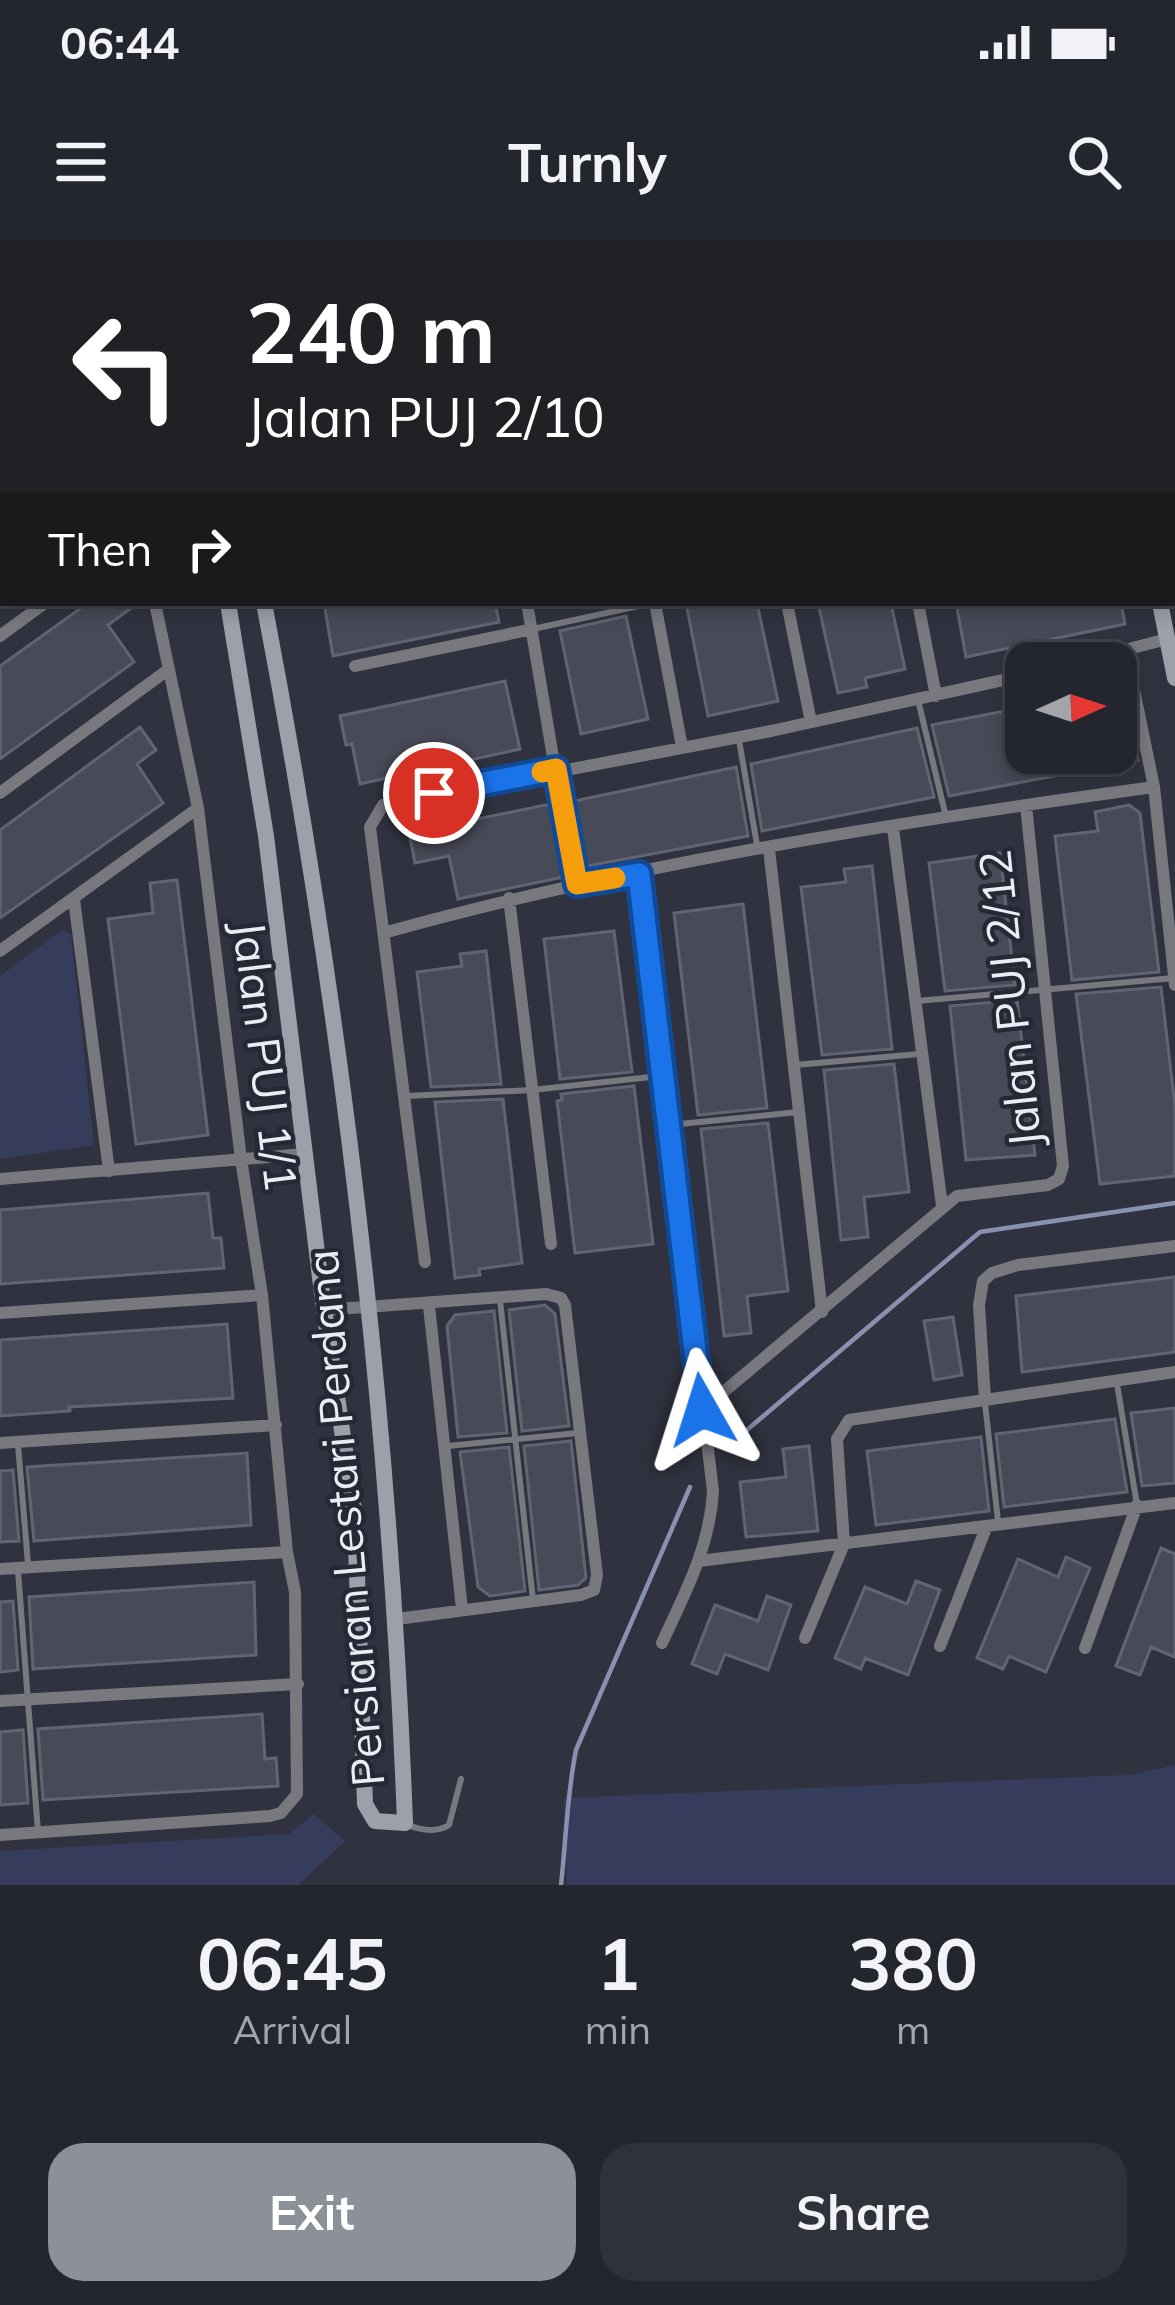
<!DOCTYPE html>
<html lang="en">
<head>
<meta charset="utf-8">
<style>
  :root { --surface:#24262f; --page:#30323b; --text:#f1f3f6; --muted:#a3a5aa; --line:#41434b; --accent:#8c9099 }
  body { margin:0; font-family:Mulish,sans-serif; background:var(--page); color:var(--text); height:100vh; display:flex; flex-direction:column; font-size:45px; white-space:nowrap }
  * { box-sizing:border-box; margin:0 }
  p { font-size:39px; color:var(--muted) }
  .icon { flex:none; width:66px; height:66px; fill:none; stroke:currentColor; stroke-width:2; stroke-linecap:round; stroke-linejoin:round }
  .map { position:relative; height:1645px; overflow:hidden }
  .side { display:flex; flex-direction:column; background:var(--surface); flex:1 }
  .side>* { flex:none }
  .guide { position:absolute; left:0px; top:0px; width:1176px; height:366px; box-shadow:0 6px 18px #0003,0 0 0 3px var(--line); background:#202124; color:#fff; overflow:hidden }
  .needle { width:78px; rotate:87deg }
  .controls { position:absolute; left:1005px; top:402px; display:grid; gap:24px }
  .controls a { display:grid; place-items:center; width:132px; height:132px; border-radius:24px; background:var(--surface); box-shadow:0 6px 18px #0003,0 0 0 3px var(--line); font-size:60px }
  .pin { position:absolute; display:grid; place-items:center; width:102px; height:102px; color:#fff; margin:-51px; border:6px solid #fff; border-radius:50%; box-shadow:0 3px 12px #0007 }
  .me { position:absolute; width:132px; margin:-66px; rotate:354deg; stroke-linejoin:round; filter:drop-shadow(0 0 9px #0008) }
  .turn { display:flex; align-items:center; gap:42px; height:252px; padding:0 48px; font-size:54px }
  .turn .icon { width:156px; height:156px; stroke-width:2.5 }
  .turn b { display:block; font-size:84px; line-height:102px }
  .then { display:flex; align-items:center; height:114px; padding:0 48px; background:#0003; gap:24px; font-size:45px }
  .eta { display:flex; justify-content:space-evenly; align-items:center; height:204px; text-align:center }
  .eta b { font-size:72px; font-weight:700; line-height:84px }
  .primary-button { display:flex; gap:24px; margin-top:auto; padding:24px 48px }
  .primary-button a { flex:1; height:138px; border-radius:36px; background:var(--accent); color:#fff; font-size:48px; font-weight:700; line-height:138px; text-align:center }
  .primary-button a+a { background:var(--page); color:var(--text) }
  .status { display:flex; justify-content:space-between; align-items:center; height:84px; padding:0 60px; background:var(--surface); direction:ltr }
  .status svg { height:33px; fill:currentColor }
  header { display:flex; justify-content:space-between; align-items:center; height:156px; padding:0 48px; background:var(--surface); font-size:54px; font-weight:700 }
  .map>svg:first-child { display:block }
  .green { fill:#363d5c }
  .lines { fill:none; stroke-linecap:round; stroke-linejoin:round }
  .stream { stroke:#8a91b0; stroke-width:4.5 }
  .building { fill:#474a57; stroke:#616472; stroke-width:3 }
  .lane { stroke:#77797f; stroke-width:6 }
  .street { stroke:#77797f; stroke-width:12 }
  .secondary { stroke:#9da0aa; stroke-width:16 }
  .route-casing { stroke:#114b97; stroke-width:30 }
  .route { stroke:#1a73e8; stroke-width:21 }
  .slow { stroke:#f59e0b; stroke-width:21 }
  .labels { text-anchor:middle; stroke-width:9; stroke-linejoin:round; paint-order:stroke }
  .street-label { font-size:45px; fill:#ebedf5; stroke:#262935 }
</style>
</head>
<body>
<div class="status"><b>06:44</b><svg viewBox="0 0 49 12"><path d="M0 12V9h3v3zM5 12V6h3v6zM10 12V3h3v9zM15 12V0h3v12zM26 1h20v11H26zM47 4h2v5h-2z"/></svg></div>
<header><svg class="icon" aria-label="menu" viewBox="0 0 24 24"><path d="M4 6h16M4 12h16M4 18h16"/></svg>Turnly<svg class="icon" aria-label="search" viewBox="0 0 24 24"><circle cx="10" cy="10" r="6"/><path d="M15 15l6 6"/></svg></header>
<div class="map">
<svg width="1175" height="1645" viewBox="0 0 1175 1645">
  <rect width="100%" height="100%" fill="#30333f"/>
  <path class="green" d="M62,690L71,695L94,905L0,919V736Z
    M1175,1525V1645H567L564,1558L1130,1535Z
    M314,1574L345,1601L298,1645H0V1611L289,1594Z"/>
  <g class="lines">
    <path class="stream" d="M727,1207L980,992L1175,963
      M561,1645C566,1600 567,1554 576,1510L690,1247"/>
  </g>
  <path class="building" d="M88,363H138L108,385L134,422L0,519V426Z
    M324,363H495L499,382L333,416Z
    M713,363H757L778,461L708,476L687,368Z
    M818,363H891L905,429L865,438L867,447L838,453Z
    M956,363H1121L1125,384L966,417Z
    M626,376L648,479L581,494L560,391Z
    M505,441L520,509L360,544L352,504L346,505L340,476Z
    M1026,467V513H1136L1138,520L949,556L932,485Z
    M140,487L156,510L137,524L163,563L0,678V590Z
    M917,488L934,557L762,591L751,524Z
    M736,527L748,596L582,627L570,562Z
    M555,563L568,636L458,659L449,616L415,623L409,593Z
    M1129,565L1140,573L1159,732L1072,740L1055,596L1098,591L1095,572Z
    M1000,613L1015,745L945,751L929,623Z
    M872,626L892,809L822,815L801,647L846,642L844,629Z
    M177,640L208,895L136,904L108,679L153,673L150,643Z
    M743,664L767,868L698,875L674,673Z
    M614,691L632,832L560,839L544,699Z
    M486,711L501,844L431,847L417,732L462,726L460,714Z
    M1161,747L1175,866V936L1100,944L1076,754Z
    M1017,760L1035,915L966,920L950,766Z
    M894,824L909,952L864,957L868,997L841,1000L824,830Z
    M634,846L653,1004L575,1013L557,861L562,860L561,854Z
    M503,859L522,1023L479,1029L480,1035L455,1038L435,862Z
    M768,883L788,1051L747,1056L751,1093L724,1096L701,889Z
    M208,953L213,998H221L224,1028L0,1044V970Z
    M1175,1037V1112L1022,1132L1016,1056Z
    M545,1065L555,1074L569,1186L522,1191L509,1070Z
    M494,1071L507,1193L458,1197L447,1086L455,1075Z
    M953,1077L962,1135L934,1140L924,1081Z
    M227,1084L233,1158L69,1167L70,1171L0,1176V1100Z
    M1175,1168V1243L1142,1246L1131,1173Z
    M1115,1179L1127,1252L1004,1267L996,1194Z
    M981,1197L989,1271L876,1285L867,1211Z
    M571,1201L586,1338L578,1345L539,1350L524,1206Z
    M809,1206L818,1291L746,1297L740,1242L786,1237L783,1209Z
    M509,1207L525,1351L490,1356L478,1347L460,1212Z
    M247,1213L251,1285L34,1301L27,1227Z
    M13,1230L19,1301L0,1302V1231Z
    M1161,1308L1175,1314V1417L1151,1407L1140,1435L1116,1426Z
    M1066,1317L1090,1328L1046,1432L1009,1416L1003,1429L977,1418L1018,1319L1058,1337Z
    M916,1341L940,1350L908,1435L865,1418L861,1429L835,1418L865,1347L907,1364Z
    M254,1342L256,1415L33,1429L29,1357Z
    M767,1356L791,1365L768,1430L725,1414L717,1434L692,1424L715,1365L758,1381Z
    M13,1361L18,1430L0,1432V1362Z
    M262,1474L265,1519L276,1518L278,1546L43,1560L38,1489Z
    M23,1490L28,1563L0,1565V1492Z"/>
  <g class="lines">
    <path class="lane" d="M533,389L652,363
      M918,460L946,577
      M739,500L757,605
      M557,535L577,643
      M917,761L1174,738
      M795,825L919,814
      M406,856L532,850L660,836
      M670,885L798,872
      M500,1060L533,1360
      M1117,1144L1137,1265
      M985,1163L998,1281
      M18,1205L28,1324
      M448,1206L578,1193
      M18,1331L38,1592
      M408,1585C420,1590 437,1593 449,1585L461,1539"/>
    <path class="street" d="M6,0L8,3
      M931,0V3
      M1064,0L1065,3
      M1135,3L1147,0
      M0,71L3,69
      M1173,147L1175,146
      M1173,209L1175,219
      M0,234L3,232
      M1173,319H1175
      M527,363L555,529
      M655,363L682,507
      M787,363L811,482
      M918,363L936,456
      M0,396L45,363
      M1126,411L1154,547L1175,745
      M1075,423L1167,399
      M355,426L533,389
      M0,553L169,429
      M893,588L942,966
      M769,609L822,1072
      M639,634L713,1251C710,1307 685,1353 662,1403
      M509,658L551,1004
      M74,659L109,931
      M387,692C637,623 897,582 1154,547
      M0,711L198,568
      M0,939L305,914
      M425,1022L370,587L383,565L771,491L1026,435
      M429,1066L462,1369
      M324,1070L546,1054L561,1058L565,1065L597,1335L594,1350L581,1355L397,1379
      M0,1073L262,1055
      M985,1160L979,1065L983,1041L992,1033L1018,1025L1175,1006
      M702,1170L957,956L1048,945L1059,939L1063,926L1026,565
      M0,1203L276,1185
      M699,1321L1175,1263
      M0,1329L287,1312
      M805,1398L844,1304L837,1199L849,1180L1175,1132
      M940,1406L986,1288
      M1085,1408L1137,1265
      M0,1461L298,1444
      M0,1595L270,1576L281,1573L297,1554L295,1352L287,1312L262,1055L241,919L198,568L155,363"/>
    <path class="secondary" d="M148,0L149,3
      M191,0L192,3
      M1173,48H1175
      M1173,80H1175
      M228,363L266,596L324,1070L355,1277L365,1564L375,1581L405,1583C390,1174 341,765 264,363
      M1160,363L1175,438"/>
  </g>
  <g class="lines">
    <g class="route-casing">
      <path id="route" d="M434,553L556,529L577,644L639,634L702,1170"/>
    </g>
    <use href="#route" class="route"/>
    <path class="slow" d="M542,532L556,529L577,644L615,638"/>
  </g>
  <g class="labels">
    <g class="street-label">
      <text transform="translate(1010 759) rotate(-96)" y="16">Jalan PUJ 2/12</text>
      <text transform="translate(265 816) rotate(83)" y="16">Jalan PUJ 1/1</text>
      <text transform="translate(345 1278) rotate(-95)" y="16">Persiaran Lestari Perdana</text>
    </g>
  </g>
</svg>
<div class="controls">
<a><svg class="needle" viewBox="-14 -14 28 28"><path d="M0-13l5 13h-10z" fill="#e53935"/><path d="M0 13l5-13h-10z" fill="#a3a5aa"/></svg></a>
</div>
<div class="pin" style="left:434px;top:553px;background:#d93025"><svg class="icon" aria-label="arrive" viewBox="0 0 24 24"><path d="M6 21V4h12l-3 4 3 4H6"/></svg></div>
<svg class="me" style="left:702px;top:1170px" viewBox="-20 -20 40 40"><path d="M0-17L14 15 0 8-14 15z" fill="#1a73e8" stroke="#fff" stroke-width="4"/></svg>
<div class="guide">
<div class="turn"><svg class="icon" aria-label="left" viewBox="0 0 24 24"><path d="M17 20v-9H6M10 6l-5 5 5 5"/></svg><div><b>240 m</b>Jalan PUJ 2/10</div></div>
<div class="then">Then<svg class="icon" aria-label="right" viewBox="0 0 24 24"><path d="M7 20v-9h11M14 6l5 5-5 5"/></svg></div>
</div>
</div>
<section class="side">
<div class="eta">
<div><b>06:45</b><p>Arrival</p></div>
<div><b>1</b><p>min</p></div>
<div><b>380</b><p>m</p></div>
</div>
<div class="primary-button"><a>Exit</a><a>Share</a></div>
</section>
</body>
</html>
